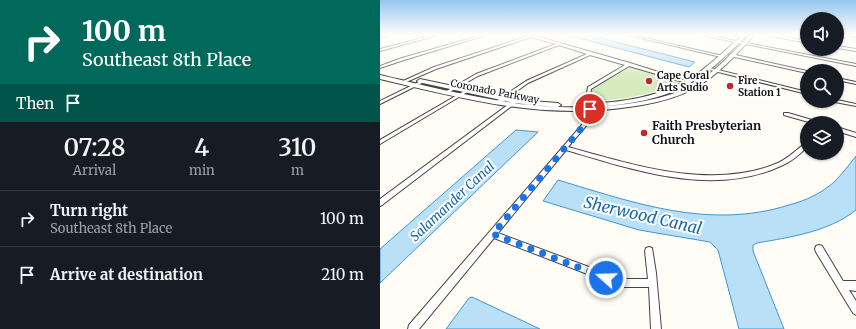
<!DOCTYPE html>
<html lang="en">
<head>
<meta charset="utf-8">
<style>
  :root { --surface:#171b24; --page:#20242c; --text:#f1f3f6; --muted:#9ea1a6; --line:#363941 }
  body { margin:0; font-family:Merriweather,serif; background:var(--page); color:var(--text); height:100vh; display:flex; flex-direction:column; font-size:15px; white-space:nowrap }
  * { box-sizing:border-box; margin:0 }
  p { font-size:13px; color:var(--muted) }
  .icon { flex:none; width:22px; height:22px; fill:none; stroke:currentColor; stroke-width:2; stroke-linecap:round; stroke-linejoin:round }
  .map { position:relative; flex:1; overflow:hidden }
  .drawer { display:flex; flex-direction:column; background:var(--surface); width:380px }
  .drawer>* { flex:none }
  .guide { background:#00695c; color:#fff; overflow:hidden }
  .buttons { position:absolute; left:420px; top:12px; display:grid; gap:8px }
  .buttons a { display:grid; place-items:center; width:44px; height:44px; border-radius:50%; background:var(--surface); box-shadow:0 1px 3px #0004; font-size:20px }
  .pin { position:absolute; display:grid; place-items:center; width:34px; height:34px; color:#fff; margin:-17px; border:2px solid #fff; border-radius:50%; box-shadow:0 1px 4px #0007 }
  .me { position:absolute; width:44px; margin:-22px; rotate:290deg; stroke-linejoin:round; filter:drop-shadow(0 0 3px #0008) }
  .turn { display:flex; align-items:center; gap:14px; height:84px; padding:0 16px; font-size:18px }
  .turn .icon { width:52px; height:52px; stroke-width:2.5 }
  .turn b { display:block; font-size:28px; line-height:34px }
  .then { display:flex; align-items:center; height:38px; padding:0 16px; background:#0003; gap:8px; font-size:15px }
  .eta { display:flex; justify-content:space-evenly; align-items:center; height:68px; text-align:center }
  .eta b { font-size:24px; font-weight:600; line-height:28px }
  ul { padding:0; list-style:none }
  li { display:flex; align-items:center; gap:12px; height:56px; padding:0 16px; border-top:1px solid var(--line) }
  li div { flex:1 }
  li b { display:block; font-size:15px }
  li em { font-style:normal }
  main { display:flex; flex:1; min-height:0 }
  .map>svg:first-child { display:block }
  .green { fill:#d5ebbd }
  .water { fill:#b9e0f7; stroke:#3f96cf }
  .lines { fill:none; stroke-linecap:round; stroke-linejoin:round }
  .minor-casing { stroke:#444; stroke-width:2 }
  .tertiary-casing { stroke:#444; stroke-width:2 }
  .primary-casing { stroke:#222; stroke-width:2 }
  .minor { fill:#fff; fill-rule:evenodd }
  .tertiary { fill:#fff; fill-rule:evenodd }
  .primary { fill:#f9d66b; fill-rule:evenodd }
  .route { stroke:#1a73e8; stroke-width:7; stroke-dasharray:0 12.6 }
  .poi-dot { fill:#c4262e; stroke:#fff; stroke-width:1.5 }
  .labels { text-anchor:middle; stroke-width:4; stroke-linejoin:round; paint-order:stroke }
  .far-poi-label { font-size:10px; font-weight:bold; fill:#111; stroke:#fff; text-anchor:start }
  .far-street-label { font-size:10px; fill:#111; stroke:#fff }
  .poi-label { font-size:12px; font-weight:bold; fill:#111; stroke:#fff; text-anchor:start }
  .water-label { font-size:13px; font-style:italic; fill:#1768a6; stroke:#fff }
  .near-water-label { font-size:16px; font-style:italic; fill:#1768a6; stroke:#fff }
</style>
</head>
<body>
<main>
<section class="drawer">
<div class="guide">
<div class="turn"><svg class="icon" aria-label="right" viewBox="0 0 24 24"><path d="M7 20v-9h11M14 6l5 5-5 5"/></svg><div><b>100 m</b>Southeast 8th Place</div></div>
<div class="then">Then<svg class="icon" aria-label="arrive" viewBox="0 0 24 24"><path d="M6 21V4h12l-3 4 3 4H6"/></svg></div>
</div>
<div class="eta">
<div><b>07:28</b><p>Arrival</p></div>
<div><b>4</b><p>min</p></div>
<div><b>310</b><p>m</p></div>
</div>
<ul>
<li><svg class="icon" aria-label="right" viewBox="0 0 24 24"><path d="M7 20v-9h11M14 6l5 5-5 5"/></svg><div><b>Turn right</b><p>Southeast 8th Place</p></div><em>100 m</em></li>
<li><svg class="icon" aria-label="arrive" viewBox="0 0 24 24"><path d="M6 21V4h12l-3 4 3 4H6"/></svg><div><b>Arrive at destination</b></div><em>210 m</em></li>
</ul>
</section>
<div class="map">
<svg width="476" height="329" viewBox="0 0 476 329">
  <rect width="100%" height="100%" fill="#fffdf5"/>
  <path class="green" d="M247,64L304,81C273,95 241,100 208,102V90Z"/>
  <path class="water" d="M187,35H208L315,62L309,67Z
    M136,130L158,132L0,283V249Z
    M476,156V210C448,232 411,237 377,243L373,245V251L404,329H359L338,250L330,242L259,230L163,201L178,180C255,203 329,230 409,205C425,201 442,193 454,182C462,174 469,165 476,156Z
    M92,297L160,329H66L89,298Z"/>
  <g class="lines">
    <g class="minor-casing">
      <path id="minor" d="M6,35H10L0,38V36Z
        M54,35H58L0,51V49Z
        M102,35H106L24,60L0,68V66L22,58Z
        M146,35H152L250,63L310,82L307,83L249,66L211,89L209,105L214,112L211,120L188,147C254,165 332,191 398,163C408,158 417,150 425,143L427,142V147C420,154 412,161 403,165C334,198 254,170 186,150L118,233L241,279H268L265,251L266,248L269,247L272,248L276,273L281,329H271L269,287H241L114,238L39,329H28L29,325L207,119L210,112L205,105L208,87L245,65L210,55L148,83L122,102H118V100L146,81L207,54L179,45L98,76L68,93L65,92L96,74L176,44L151,37L56,69L24,83L21,82L54,67L148,36Z
        M248,35H252L343,56L341,57Z
        M320,35H325L476,64V66Z
        M351,54L427,71V73L350,56L349,55Z
        M326,67L427,92V94L326,69Z
        M457,78L476,82V84L457,80Z
        M43,80L46,81L0,104V101Z
        M86,90L89,91L0,144V140Z
        M457,100L476,104V106L455,102V101H457Z
        M133,101H135L137,102L2,205L0,206V199Z
        M404,113H408L439,122V123H432L404,115Z
        M457,127L476,133V137L457,131Z
        M439,245L442,246L463,281H476V291L469,290L476,301V315L473,313L436,252L435,249L436,246Z"/>
    </g>
    <g class="tertiary-casing">
      <path id="tertiary" d="M363,35H367C348,54 327,75 303,87C271,103 233,106 198,108L195,106L198,104C240,103 283,98 318,73C334,62 348,47 363,35Z
        M370,35H374C357,54 338,75 315,88C295,99 272,104 249,107C161,120 85,99 0,79V75C81,94 162,116 246,104C269,101 292,96 313,85C335,72 352,53 370,35Z
        M387,35H394L427,41V43Z
        M457,46L476,49V51L457,48Z
        M40,79L139,100L178,103L181,105L178,107L139,104L38,82L37,81Z"/>
    </g>
    <g class="primary-casing">
      <path id="primary" d="M466,35H476V37Z"/>
    </g>
    <use href="#minor" class="minor"/>
    <use href="#tertiary" class="tertiary"/>
    <use href="#primary" class="primary"/>
  </g>
  <linearGradient id="sky" x2="0" y2="1"><stop stop-color="#95c6ee"/><stop offset="0.43" stop-color="#fffefa"/><stop offset="1" stop-color="#fffefa" stop-opacity="0"/></linearGradient>
  <rect width="476" height="81" fill="url(#sky)"/>
  <g class="lines">
    <path class="route" d="M210,109L212,113L209,119L113,234L226,278"/>
  </g>
  <g class="poi-dot">
    <circle cx="269" cy="81" r="4"/>
    <circle cx="350" cy="86" r="4"/>
    <circle cx="264" cy="133" r="4"/>
  </g>
  <g class="labels">
    <g class="far-poi-label">
      <text x="277" y="79">Cape Coral<tspan x="277" dy="12">Arts Sudio</tspan></text>
      <text x="358" y="84">Fire<tspan x="358" dy="12">Station 1</tspan></text>
    </g>
    <g class="far-street-label">
      <text transform="translate(115 91) rotate(11)" y="4">Coronado Parkway</text>
    </g>
    <g class="poi-label">
      <text x="272" y="130">Faith Presbyterian<tspan x="272" dy="14">Church</tspan></text>
    </g>
    <g class="water-label">
      <text transform="translate(72 201) rotate(-43)" y="5">Salamander Canal</text>
    </g>
    <g class="near-water-label">
      <text transform="translate(263 215) rotate(13)" y="6">Sherwood Canal</text>
    </g>
  </g>
</svg>
<div class="buttons">
<a><svg class="icon" aria-label="sound" viewBox="0 0 24 24"><path d="M4 9h4l5-4v14l-5-4H4zM17 9q2 3 0 6"/></svg></a>
<a><svg class="icon" aria-label="search" viewBox="0 0 24 24"><circle cx="10" cy="10" r="6"/><path d="M15 15l6 6"/></svg></a>
<a><svg class="icon" aria-label="layers" viewBox="0 0 24 24"><path d="M12 4l9 5-9 5-9-5zM3 14l9 5 9-5"/></svg></a>
</div>
<div class="pin" style="left:210px;top:109px;background:#d93025"><svg class="icon" aria-label="arrive" viewBox="0 0 24 24"><path d="M6 21V4h12l-3 4 3 4H6"/></svg></div>
<svg class="me" style="left:226px;top:278px" viewBox="-20 -20 40 40"><circle r="17" fill="#1a73e8" stroke="#fff" stroke-width="3"/><path d="M0-11L8 9 0 5-8 9z" fill="#fff"/></svg>
</div>
</main>
</body>
</html>
